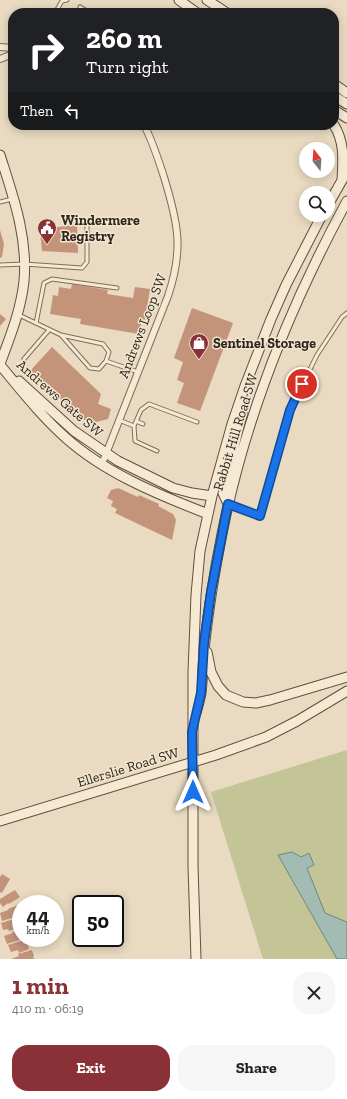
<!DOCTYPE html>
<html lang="en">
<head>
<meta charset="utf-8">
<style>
  :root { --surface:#fff; --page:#f6f6f6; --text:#202124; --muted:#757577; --accent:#893136 }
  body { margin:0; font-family:"Zilla Slab",serif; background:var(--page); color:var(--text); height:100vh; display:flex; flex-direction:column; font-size:15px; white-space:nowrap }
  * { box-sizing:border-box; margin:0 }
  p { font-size:13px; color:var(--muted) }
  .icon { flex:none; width:22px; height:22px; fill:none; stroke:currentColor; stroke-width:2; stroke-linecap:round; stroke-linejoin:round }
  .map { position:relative; height:959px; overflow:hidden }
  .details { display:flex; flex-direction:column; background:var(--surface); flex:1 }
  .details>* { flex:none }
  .top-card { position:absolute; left:8px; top:8px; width:331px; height:122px; border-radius:16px; box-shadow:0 2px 10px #0003; background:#202124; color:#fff; overflow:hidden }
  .needle { width:26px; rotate:343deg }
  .buttons { position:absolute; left:299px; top:142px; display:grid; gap:8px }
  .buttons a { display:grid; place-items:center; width:36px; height:36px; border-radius:50%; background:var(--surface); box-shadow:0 2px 10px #0003; font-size:20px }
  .speed { position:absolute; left:12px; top:895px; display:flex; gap:8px; font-size:20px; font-weight:700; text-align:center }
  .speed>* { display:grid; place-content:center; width:52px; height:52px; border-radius:50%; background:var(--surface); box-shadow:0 2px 10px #0003; line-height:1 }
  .speed small { font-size:10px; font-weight:400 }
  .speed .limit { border:2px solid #111; border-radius:6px; background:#fff; color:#111 }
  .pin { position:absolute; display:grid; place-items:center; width:34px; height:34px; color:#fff; margin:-17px; border:2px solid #fff; border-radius:50%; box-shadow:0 1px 4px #0007 }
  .me { position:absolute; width:44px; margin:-22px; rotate:0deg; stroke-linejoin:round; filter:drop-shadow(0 0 3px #0008) }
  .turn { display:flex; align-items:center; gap:14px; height:84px; padding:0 12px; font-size:18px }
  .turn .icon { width:52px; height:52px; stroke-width:2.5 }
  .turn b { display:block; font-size:28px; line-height:34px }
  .then { display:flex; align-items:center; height:38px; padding:0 12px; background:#0003; gap:8px; font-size:15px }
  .round { display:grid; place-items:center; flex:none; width:42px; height:42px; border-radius:16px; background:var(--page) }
  .summary { display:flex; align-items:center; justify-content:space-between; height:68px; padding:0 12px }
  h1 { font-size:24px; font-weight:800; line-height:30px; color:var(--accent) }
  .primary-button { display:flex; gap:8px; margin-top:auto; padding:8px 12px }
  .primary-button a { flex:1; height:46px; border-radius:16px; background:var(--accent); color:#fff; font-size:16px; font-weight:800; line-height:46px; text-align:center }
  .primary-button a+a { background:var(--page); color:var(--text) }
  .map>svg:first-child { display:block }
  .green { fill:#c3c596 }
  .water { fill:#a3bcb3; stroke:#6c887f }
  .building { fill:#c3947a }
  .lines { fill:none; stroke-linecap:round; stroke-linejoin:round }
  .lane-casing { stroke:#806c5a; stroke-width:5 }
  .street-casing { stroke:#806c5a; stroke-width:8 }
  .secondary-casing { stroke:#624e3e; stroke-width:11 }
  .lane { stroke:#f5e9d3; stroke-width:3 }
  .street { stroke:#f5e9d3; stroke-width:6 }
  .secondary { stroke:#f5e9d3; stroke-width:9 }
  .route-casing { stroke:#114b97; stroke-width:10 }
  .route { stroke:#1a73e8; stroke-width:7 }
  .labels { text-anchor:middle; stroke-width:3; stroke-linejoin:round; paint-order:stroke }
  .poi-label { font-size:14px; font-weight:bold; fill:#31261d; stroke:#f1e5d0; text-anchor:start }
  .street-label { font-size:14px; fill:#31261d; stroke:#f1e5d0 }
</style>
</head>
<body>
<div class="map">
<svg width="347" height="959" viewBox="0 0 347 959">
  <rect width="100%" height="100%" fill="#e9dac1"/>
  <path class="green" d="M347,750V959H263L211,792Z"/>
  <path class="water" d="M292,852L301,857L309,853L314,865L307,868L325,913L347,922V959H337L278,855Z"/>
  <path class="building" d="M77,224L78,253L42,251L40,230Z
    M0,230L4,244L2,257L0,258Z
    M72,284L108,290L107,294L133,298L135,287L150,289L145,320L142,319L139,334L80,324L81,319L50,314L53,295L58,296L59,287L71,289Z
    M192,308L233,323L200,411L177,403L184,383L177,380L183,362L174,358Z
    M0,314L6,319L0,326Z
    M52,347L101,394L98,404L111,409L108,419L89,424L30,371Z
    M118,488L138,497L139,495L159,504L158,506L173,514L176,520L172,540L115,513L117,509L111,506L113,501L107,498L111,490Z
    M2,874L10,879L2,893L0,892V877Z
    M15,890L20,897L9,904L8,903L3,907L0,903V899Z
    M18,905L21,915L2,921L0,913L8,910V909Z
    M21,917V927L9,931L8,929L3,930L1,923Z
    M21,929V938H26L7,944L4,936L13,933L12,932Z
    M27,939L29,945H28L29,949L19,953L18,950L11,952L8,945Z
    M32,950L34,956H33L34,959H11L19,956L18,954Z"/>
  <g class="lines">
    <g class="lane-casing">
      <path id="lane" d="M80,7L90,13
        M55,13L62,1L67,0
        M0,202L12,199
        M0,265L24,264L82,268L87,262V223
        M19,315L61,335L103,344L109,352L106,361L138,372
        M36,323L44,283L52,279L117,288
        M61,335L90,368L99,369L106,361
        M24,359L49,330
        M119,420L134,426
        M136,421L143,424
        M157,451L135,441L134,426L141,410L149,404L197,422
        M230,505L260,516L290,410L317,355L342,317L347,313"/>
    </g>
    <g class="street-casing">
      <path id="street" d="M0,47L13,48
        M0,59L13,54
        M102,464L168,296C184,249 178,223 164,177C158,159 153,142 144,125"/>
    </g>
    <g class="secondary-casing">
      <path id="secondary" d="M179,0L197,13
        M207,0L227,13
        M334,84L347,93
        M334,96L347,104
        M334,110L347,118
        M334,125C345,143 343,160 342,180
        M0,155C13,196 28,237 24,281C21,310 10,337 0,364
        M328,205L345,175
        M0,365C21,390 41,416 66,438C105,473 159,495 208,514
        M19,381L74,431L118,461L173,488L192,493L212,496
        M228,504L223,493L240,422L242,415V402
        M207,652L211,672L218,686L226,695L243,702L256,703L270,700L347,677
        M196,713C198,706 200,699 201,693C203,676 203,658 205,641C209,605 215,569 222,534C245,417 290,306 347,201
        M0,821L216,755L266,737L297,721L347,691
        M196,959L193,866V672L196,595L200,551L212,496L232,424L245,386L271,319L286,285L322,215"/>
    </g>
    <use href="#lane" class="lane"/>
    <use href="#street" class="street"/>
    <use href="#secondary" class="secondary"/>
  </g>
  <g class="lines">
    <g class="route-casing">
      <path id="route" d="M193,792L192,732L201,693L204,643L211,592L228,504L260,516L290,410L302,384"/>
    </g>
    <use href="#route" class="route"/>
  </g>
  <defs>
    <g id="civic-pin" transform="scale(1)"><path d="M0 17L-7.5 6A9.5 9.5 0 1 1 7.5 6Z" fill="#893136" stroke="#f1e5d0"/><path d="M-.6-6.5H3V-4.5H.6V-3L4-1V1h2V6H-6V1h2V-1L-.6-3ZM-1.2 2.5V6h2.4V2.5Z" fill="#fff"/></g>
    <g id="shop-pin" transform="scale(1)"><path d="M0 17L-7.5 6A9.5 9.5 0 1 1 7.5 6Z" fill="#893136" stroke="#f1e5d0"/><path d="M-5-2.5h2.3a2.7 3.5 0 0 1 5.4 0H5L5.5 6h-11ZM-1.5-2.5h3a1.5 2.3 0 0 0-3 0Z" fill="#fff"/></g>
  </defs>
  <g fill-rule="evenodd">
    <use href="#civic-pin" x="47" y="228"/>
    <use href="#shop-pin" x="199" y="343"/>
  </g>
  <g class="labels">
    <g class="poi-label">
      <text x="61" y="225">Windermere<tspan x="61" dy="16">Registry</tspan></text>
      <text x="213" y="348">Sentinel Storage</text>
    </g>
    <g class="street-label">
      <text transform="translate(142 326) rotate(-69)" y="5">Andrews Loop SW</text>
      <text transform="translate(60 398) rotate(41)" y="5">Andrews Gate SW</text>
      <text transform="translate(235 432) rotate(-73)" y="5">Rabbit Hill Road SW</text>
      <text transform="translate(128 767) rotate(-17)" y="5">Ellerslie Road SW</text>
    </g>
  </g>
</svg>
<div class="buttons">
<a><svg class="needle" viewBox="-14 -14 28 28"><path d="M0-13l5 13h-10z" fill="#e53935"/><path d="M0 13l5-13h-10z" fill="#757577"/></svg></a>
<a><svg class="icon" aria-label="search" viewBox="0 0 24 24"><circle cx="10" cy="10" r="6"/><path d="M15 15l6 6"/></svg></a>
</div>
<div class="speed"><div>44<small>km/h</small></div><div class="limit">50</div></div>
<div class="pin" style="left:302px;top:384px;background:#d93025"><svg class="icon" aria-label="arrive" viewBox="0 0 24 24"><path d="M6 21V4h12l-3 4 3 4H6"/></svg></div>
<svg class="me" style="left:193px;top:792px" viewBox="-20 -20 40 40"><path d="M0-17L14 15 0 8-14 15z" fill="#1a73e8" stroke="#fff" stroke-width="4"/></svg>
<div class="top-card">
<div class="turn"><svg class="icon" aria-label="right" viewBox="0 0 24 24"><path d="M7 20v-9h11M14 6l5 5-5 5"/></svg><div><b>260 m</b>Turn right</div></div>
<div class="then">Then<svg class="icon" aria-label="left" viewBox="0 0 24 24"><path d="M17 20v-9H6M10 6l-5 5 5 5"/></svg></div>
</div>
</div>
<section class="details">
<div class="summary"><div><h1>1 min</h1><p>410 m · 06:19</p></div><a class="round"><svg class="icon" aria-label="close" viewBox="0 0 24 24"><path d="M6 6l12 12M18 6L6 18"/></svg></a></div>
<div class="primary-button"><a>Exit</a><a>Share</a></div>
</section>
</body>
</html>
